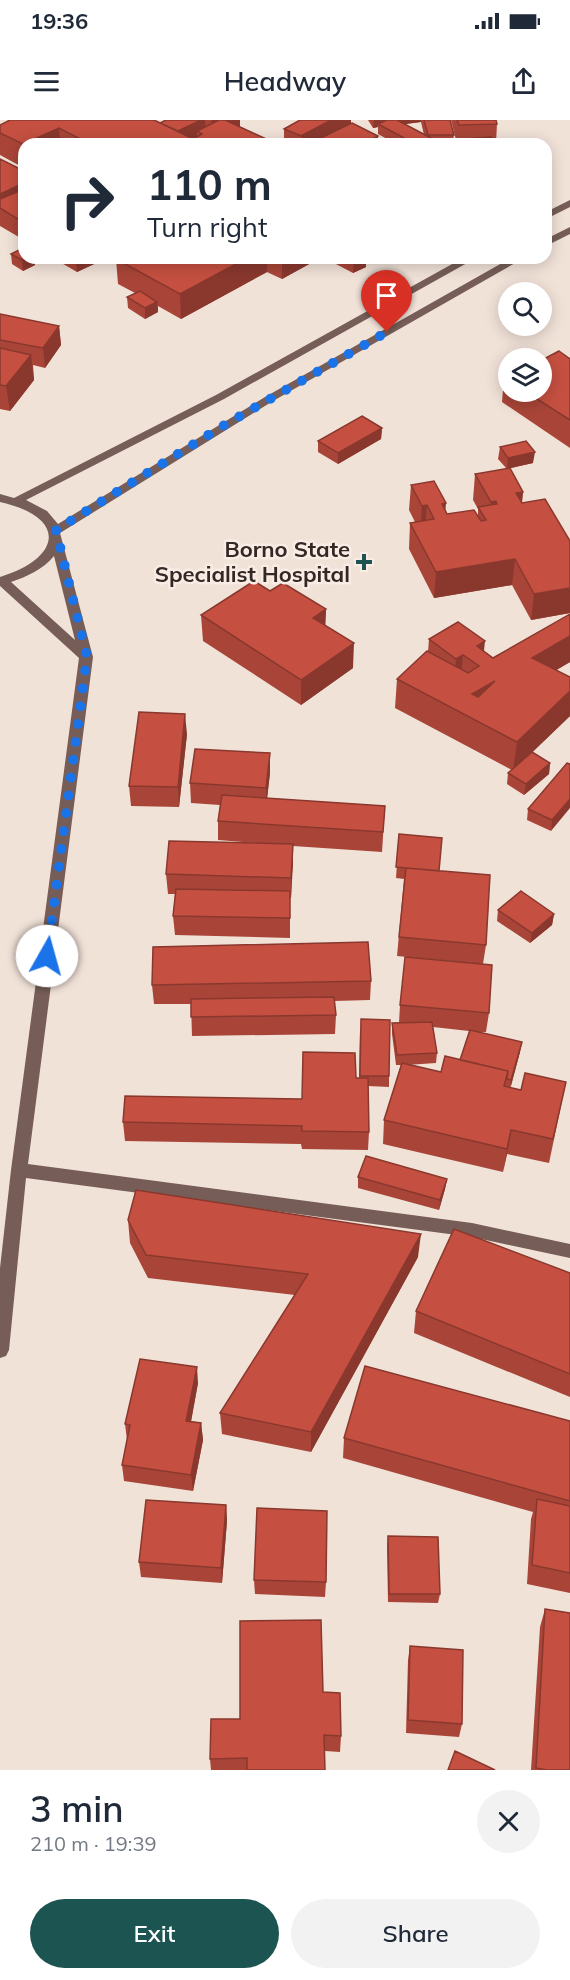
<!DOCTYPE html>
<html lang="en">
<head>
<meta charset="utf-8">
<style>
  :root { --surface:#fff; --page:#f2f2f3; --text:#1f2937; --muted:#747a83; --accent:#1c5451 }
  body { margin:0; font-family:Mulish,sans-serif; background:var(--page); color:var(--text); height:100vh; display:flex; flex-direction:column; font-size:22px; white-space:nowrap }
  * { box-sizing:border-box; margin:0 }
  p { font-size:20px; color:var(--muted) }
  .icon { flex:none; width:33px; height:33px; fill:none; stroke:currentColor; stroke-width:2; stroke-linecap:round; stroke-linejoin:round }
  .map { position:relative; height:1650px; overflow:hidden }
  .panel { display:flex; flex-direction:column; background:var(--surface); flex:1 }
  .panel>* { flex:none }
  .guide { position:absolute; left:18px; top:18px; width:534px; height:126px; border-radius:18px; box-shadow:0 3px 15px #0003; background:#fff; color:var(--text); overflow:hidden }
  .tools { position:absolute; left:498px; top:162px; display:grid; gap:12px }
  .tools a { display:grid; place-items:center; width:54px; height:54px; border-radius:50%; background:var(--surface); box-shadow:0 3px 15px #0003; font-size:30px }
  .pin { position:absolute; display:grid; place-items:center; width:51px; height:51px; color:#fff; margin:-62px -26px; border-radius:50% 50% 50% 0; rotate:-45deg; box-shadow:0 0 6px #0007 }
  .pin .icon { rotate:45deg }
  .me { position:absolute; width:66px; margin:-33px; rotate:7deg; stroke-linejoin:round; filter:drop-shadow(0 0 4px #0008) }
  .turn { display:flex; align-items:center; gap:21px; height:126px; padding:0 30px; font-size:27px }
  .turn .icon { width:78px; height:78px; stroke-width:2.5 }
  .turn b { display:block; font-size:42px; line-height:51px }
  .round { display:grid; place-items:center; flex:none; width:63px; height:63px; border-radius:32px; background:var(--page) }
  .summary { display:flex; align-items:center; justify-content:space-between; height:102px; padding:0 30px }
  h1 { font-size:36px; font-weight:600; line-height:45px }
  .cta { display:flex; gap:12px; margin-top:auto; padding:12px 30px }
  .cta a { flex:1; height:69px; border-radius:36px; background:var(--accent); color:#fff; font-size:24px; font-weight:600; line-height:69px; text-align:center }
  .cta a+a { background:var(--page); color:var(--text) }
  .status { display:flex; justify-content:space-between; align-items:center; height:42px; padding:0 30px; background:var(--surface); direction:ltr }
  .status svg { height:16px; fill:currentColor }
  header { display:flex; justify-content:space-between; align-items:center; height:78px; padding:0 30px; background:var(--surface); font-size:27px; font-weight:600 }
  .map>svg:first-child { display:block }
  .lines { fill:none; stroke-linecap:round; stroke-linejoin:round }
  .major { fill:#765d57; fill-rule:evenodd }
  .wall { fill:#a94538; fill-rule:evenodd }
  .shaded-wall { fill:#8a382e }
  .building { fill:#c55041; stroke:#8a382e; stroke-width:1.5; fill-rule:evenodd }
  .route { stroke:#1a73e8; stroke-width:10; stroke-dasharray:0 18 }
  .poi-dot { fill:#1c5451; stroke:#f9ece4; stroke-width:2 }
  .labels { text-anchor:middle; stroke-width:5; stroke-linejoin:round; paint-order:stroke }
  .poi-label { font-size:22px; font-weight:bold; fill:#342826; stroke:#f9ece4; text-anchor:end }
</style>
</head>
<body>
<div class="status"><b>19:36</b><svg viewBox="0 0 49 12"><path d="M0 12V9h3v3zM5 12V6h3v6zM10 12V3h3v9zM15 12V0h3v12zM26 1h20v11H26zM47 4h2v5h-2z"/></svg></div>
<header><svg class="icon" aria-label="menu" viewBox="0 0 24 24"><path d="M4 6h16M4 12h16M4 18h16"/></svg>Headway<svg class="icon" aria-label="share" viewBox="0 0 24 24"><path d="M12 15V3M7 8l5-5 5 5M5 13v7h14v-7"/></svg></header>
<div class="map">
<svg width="570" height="1650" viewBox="0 0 570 1650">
  <rect width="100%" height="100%" fill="#f1e2d8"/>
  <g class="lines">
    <path class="major" d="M570,80V87L546,99V92Z
      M570,107V114L546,126V119Z
      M463,138H476L224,279L26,380L47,391L58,404L265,277L511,138H524L273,281L60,413L93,537L28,1044L472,1103L570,1124V1138L472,1117L26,1058L9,1230L6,1236L0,1238V1148L11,1050L79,538L0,466V457C62,438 68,397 0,382V374L14,378L216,275ZM54,436L75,520L11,462C28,456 42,450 54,436Z"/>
  </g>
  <path class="wall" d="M166,0H240V6H238L277,24H24V48L0,35V5L157,1L160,3Z
    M368,0H450L454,15L453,20H456L451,0H496L497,4L496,23V24H396L378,14V7L373,8ZM421,2L424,15L404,4Z
    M351,4L378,16V24H284V9Z
    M0,39L24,51V120L0,106Z
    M11,134L24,138H34L35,145L23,151L12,144Z
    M53,138H107L77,152Z
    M118,138H311V143L282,159L267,152L181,199L158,186V192L145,199L128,188L127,177L135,173L118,164L116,139Z
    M318,138H366V147L353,153L334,143L330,144Z
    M0,194L59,206L61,225L45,248L33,245L34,260L10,291L0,289Z
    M570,239V328L502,282L504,257L508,255V272H542Z
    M382,308L381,319L338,344L318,332V321Z
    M500,327L533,343L510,348L523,372L522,383L570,421V493L531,500L512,465L434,478L409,429L410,403L415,402L409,390L411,365L446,391L447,394L478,395V389L473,380L475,354L507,349L498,339Z
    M270,471L326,489L325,505L353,548L301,585L203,521L201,495Z
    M429,519L484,531L493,538L570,542L556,550L570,557V596L531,633L550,643L549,654L524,675L507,664L508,653L512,650L395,588L397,559L428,532Z
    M187,614L179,687L131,686L129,666Z
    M567,643L551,711L527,700L528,689Z
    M270,653L267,678L385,686L382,732L293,726L291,778H290V818L175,815L173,796L175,774H168L166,754L256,723L218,720V701L220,685L191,683L190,663Z
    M399,714L439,751L486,825L483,844L397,836L404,759L396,758Z
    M498,790L554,794L552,805L530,823L497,801Z
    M371,861L370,880L334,881L336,895L335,914L192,916L191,884H154L152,865Z
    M400,885L489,893L486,912H480L520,932L510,968L521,970L566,962L549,1043L507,1034L503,1052L383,1024L384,1000L401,945H396L392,914V903H399ZM433,907L469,911L460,940L441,952L407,945L436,943L437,933Z
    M360,909L389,956V967L368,966L369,1012L368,1030L302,1029L301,1024L125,1021L123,1002L302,979L356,958H359Z
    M358,1057L447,1059L445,1069L439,1090L358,1068Z
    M128,1100L418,1137L311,1332L222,1314L220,1293L295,1175L148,1158L130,1123Z
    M570,1153V1277L414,1213L416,1191Z
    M198,1263L191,1302L201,1303L203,1320L193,1371L124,1361L122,1345L127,1320L125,1304Z
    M570,1301V1473L527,1464L531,1399L533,1392L343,1338L344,1318Z
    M226,1385L227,1401L222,1463L141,1457L139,1442Z
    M388,1416L440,1474L438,1483L388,1482L387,1425Z
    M254,1460L326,1462L325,1477L255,1474Z
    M545,1489L570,1650H531L540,1507Z
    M410,1526L462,1604L459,1617L406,1613L408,1540Z
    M323,1572L341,1616L340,1632L325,1631V1650H211L210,1639L240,1599Z"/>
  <path class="shaded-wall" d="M201,0H205L206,17L197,11V21L174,13Z
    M213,0H240V6L211,19V1Z
    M331,0H351V8L321,24H301V16Z
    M374,0H421V2L384,7L378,4V7L373,8Z
    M59,8L60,24H25Z
    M378,16V24H363Z
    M431,18L430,24H417Z
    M24,63V83L0,88V74Z
    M26,138H34L35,145L23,151L22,140Z
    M76,138H107L77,152Z
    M247,138H267V152L181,199L180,174Z
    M282,138H311V143L282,159Z
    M330,138H334V143L330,144Z
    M354,138H366V147L353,153Z
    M157,182L158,192L145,199V188Z
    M59,206L61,225L45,248L43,228Z
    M31,235L34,260L10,291L6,266Z
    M382,308L381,319L338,344V333Z
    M535,332L533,343L507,349L508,338Z
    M523,372L520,398L516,373Z
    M496,381L493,406L488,408L491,382Z
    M446,383L444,409L442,384Z
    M427,385L425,411L420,412L422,386Z
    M515,439L512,465L434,478L436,452Z
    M570,468V493L531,500L534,474Z
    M326,489L325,515L313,498Z
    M570,516V542L528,567L532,538Z
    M485,521L482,550L479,546L477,526Z
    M354,523L353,548L301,585V560Z
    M463,535L460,564L453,568L456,539Z
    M495,561L491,590L472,574Z
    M570,571V596L513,651L517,622Z
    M185,594L187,614L179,687L178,667Z
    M270,633V653L266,688V668Z
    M550,643L549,654L524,675L526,664Z
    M570,679V688L551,711L552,700Z
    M293,724V744L291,778V758Z
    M554,794L552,805L530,823L532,813Z
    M522,922L520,932L510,970L511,960Z
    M511,1010L507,1034L503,1052L507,1029Z
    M447,1059L445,1069L439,1090L440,1080Z
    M421,1114L418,1137L311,1332V1312Z
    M197,1247L198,1263L188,1317L186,1301Z
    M201,1303L203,1320L193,1371L191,1355Z
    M226,1385L227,1401L222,1463L221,1448Z"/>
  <path class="building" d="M10,0H154L204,24H90L59,8L23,24L0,13V5Z
    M166,0H201L178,11L160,3Z
    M219,0H225L277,24H251L246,22L242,24H204L193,19L202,14L197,11Z
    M300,0H331L301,16L284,9Z
    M387,0H397L431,18L415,24L378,4Z
    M424,0H450L454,15H428Z
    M457,0H496L497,4L459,5Z
    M352,3L378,16L363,24H308Z
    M491,17L496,24H437L436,21Z
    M0,39L24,51V63L0,74Z
    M24,69V103L0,88V79Z
    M23,128L24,138H26L22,140L11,134Z
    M118,138H247L180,174L116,139Z
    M140,171L157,182L145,188L127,177Z
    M0,194L59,206L43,228L0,220Z
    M0,228L31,235L6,266L0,265Z
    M559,231L570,239V300L526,272H542V240Z
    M362,296L382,308L338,333L318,321Z
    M526,321L535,332L508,338L500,327Z
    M510,348L523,372L516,373L522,383L545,379L570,421V468L534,474L515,439L436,452L410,403L434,399L427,385L422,386L411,365L434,361L446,383L442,384L447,394L474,390L481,401L486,400L478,387L497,384L496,381L491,382L475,354Z
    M254,461L270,471L283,463L326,489L313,498L354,523L301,560L201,495Z
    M570,494V516L532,538L570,557V571L517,622L397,559L427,531L468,553L479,546L463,535L456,539L429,519L458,502L485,521L477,526L493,538ZM495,561L478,577L472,574Z
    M139,592L185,594L178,667L129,666Z
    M195,629L270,633L266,668L190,663Z
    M532,632L550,643L526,664L508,653Z
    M567,643L570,644V679L552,700L528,689Z
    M222,675L385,686L383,712L218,701Z
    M399,714L442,718L439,751L396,747Z
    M169,721L293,724L291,758L166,754Z
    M406,748L490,755L486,825L399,817Z
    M176,769L290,771V798L173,796Z
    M521,771L554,794L532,813L498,790Z
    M368,822L371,861L152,865L153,827Z
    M405,837L492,845L489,893L400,885Z
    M334,877L336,895L191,897V879Z
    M361,899L390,900L389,956H360Z
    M432,902L437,933L397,935L392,903Z
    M470,910L522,922L511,960L507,959L508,951L460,940Z
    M303,932L355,933L356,958H368L369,1012L302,1011V1006L123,1002L125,976L302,979Z
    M445,936L508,951L504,966L521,970L525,953L566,962L553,1019L511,1010L507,1029L384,1000L402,943L441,952Z
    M366,1036L447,1059L440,1080L358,1057Z
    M136,1070L421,1114L311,1312L220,1293L308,1154L146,1135L128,1100Z
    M454,1109L570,1153V1254L416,1191Z
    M140,1239L197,1247L186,1301L201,1303L191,1355L122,1345L130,1305L125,1304Z
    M365,1246L570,1301V1381L344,1318Z
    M537,1379L570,1386V1453L532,1445Z
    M146,1380L226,1385L221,1448L139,1442Z
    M257,1388L327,1391L326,1462L254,1460Z
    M388,1416L438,1417L440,1474H389Z
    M545,1489L570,1493V1650H547L536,1648Z
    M321,1500L323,1572L340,1573L341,1616L324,1615L325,1650H247V1638L210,1639L211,1599H240V1501Z
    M410,1526L463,1530L462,1604L408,1600Z
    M455,1631L495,1650H448Z"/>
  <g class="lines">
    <path class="route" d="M47,836L87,537L56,410L221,307L387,212"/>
  </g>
  <path class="poi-dot" d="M361 433h6v6h6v6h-6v6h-6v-6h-6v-6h6z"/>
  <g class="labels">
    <g class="poi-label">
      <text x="350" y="437">Borno State<tspan x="350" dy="25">Specialist Hospital</tspan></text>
    </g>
  </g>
</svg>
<div class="tools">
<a><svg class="icon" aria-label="search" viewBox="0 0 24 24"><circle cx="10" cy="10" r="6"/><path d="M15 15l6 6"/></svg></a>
<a><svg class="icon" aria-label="layers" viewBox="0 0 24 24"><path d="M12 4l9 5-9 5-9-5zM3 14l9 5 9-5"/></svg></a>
</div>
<div class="pin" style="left:387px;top:212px;background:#d93025"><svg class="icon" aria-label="arrive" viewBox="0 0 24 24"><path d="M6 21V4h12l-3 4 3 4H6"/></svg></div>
<svg class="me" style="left:47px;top:836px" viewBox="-20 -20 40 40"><circle r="19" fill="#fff"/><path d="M0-13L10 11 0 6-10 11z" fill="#1a73e8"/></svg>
<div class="guide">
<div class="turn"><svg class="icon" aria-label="right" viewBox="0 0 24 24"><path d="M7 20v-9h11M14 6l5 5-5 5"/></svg><div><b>110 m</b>Turn right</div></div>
</div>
</div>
<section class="panel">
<div class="summary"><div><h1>3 min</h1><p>210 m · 19:39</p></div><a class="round"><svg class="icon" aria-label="close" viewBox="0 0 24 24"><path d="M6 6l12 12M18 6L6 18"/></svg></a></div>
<div class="cta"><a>Exit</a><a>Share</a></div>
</section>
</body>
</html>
